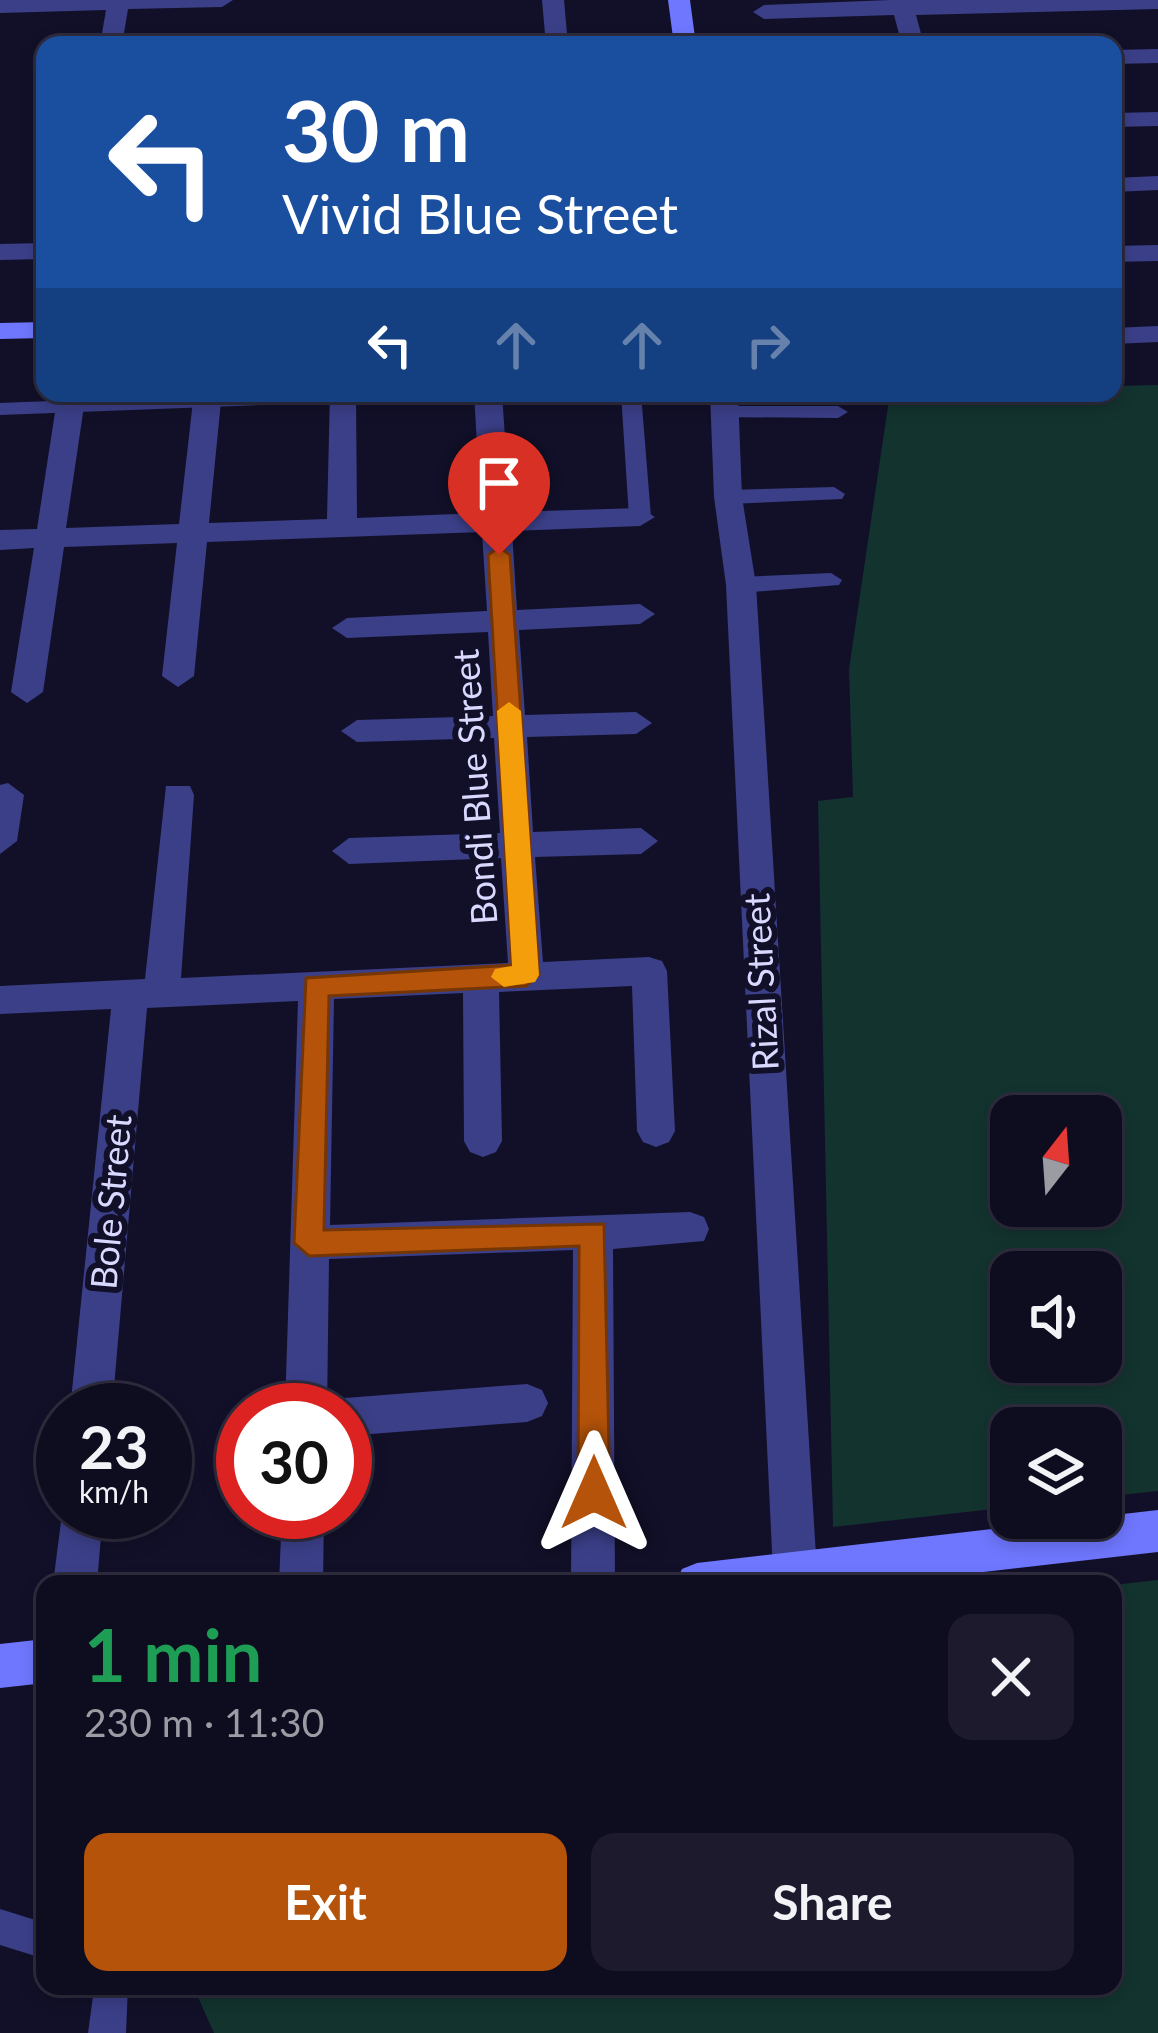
<!DOCTYPE html>
<html lang="en">
<head>
<meta charset="utf-8">
<style>
  :root { --surface:#0e0c1f; --page:#1c1a2c; --text:#f1f3f6; --muted:#9b9ba4; --line:#2e2c3d; --accent:#b45309 }
  body { margin:0; font-family:Lato,sans-serif; background:var(--page); color:var(--text); height:100vh; display:flex; flex-direction:column; font-size:45px; white-space:nowrap }
  * { box-sizing:border-box; margin:0 }
  p { font-size:39px; color:var(--muted) }
  .icon { flex:none; width:66px; height:66px; fill:none; stroke:currentColor; stroke-width:2; stroke-linecap:round; stroke-linejoin:round }
  .map { position:relative; flex:1; overflow:hidden }
  .drawer { position:absolute; left:36px; top:1575px; width:1086px; height:420px; display:flex; flex-direction:column; background:var(--surface); border-radius:24px; box-shadow:0 6px 18px #0003,0 0 0 3px var(--line) }
  .drawer>* { flex:none }
  .top-card { position:absolute; left:36px; top:36px; width:1086px; height:366px; border-radius:24px; box-shadow:0 6px 18px #0003,0 0 0 3px var(--line); background:#1a4fa0; color:#fff; overflow:hidden }
  .needle { width:78px; rotate:17deg }
  .buttons { position:absolute; left:990px; top:1095px; display:grid; gap:24px }
  .buttons a { display:grid; place-items:center; width:132px; height:132px; border-radius:24px; background:var(--surface); box-shadow:0 6px 18px #0003,0 0 0 3px var(--line); font-size:60px }
  .speed { position:absolute; left:36px; top:1383px; display:flex; gap:24px; font-size:60px; font-weight:700; text-align:center }
  .speed>* { display:grid; place-content:center; width:156px; height:156px; border-radius:50%; background:var(--surface); box-shadow:0 6px 18px #0003,0 0 0 3px var(--line); line-height:1 }
  .speed small { font-size:30px; font-weight:400 }
  .speed .limit { border:18px solid #d22; background:#fff; color:#111 }
  .pin { position:absolute; display:grid; place-items:center; width:102px; height:102px; color:#fff; margin:-123px -51px; border-radius:50% 50% 50% 0; rotate:-45deg; box-shadow:0 0 12px #0007 }
  .pin .icon { rotate:45deg }
  .me { position:absolute; width:132px; margin:-66px; rotate:0deg; stroke-linejoin:round; filter:drop-shadow(0 0 9px #0008) }
  .turn { display:flex; align-items:center; gap:42px; height:252px; padding:0 48px; font-size:54px }
  .turn .icon { width:156px; height:156px; stroke-width:2.5 }
  .turn b { display:block; font-size:84px; line-height:102px }
  .lanes { display:flex; align-items:center; height:114px; padding:0 48px; background:#0003; justify-content:center; gap:60px; direction:ltr }
  .lanes .off { opacity:.35 }
  .round { display:grid; place-items:center; flex:none; width:126px; height:126px; border-radius:24px; background:var(--page) }
  .overview { display:flex; align-items:center; justify-content:space-between; height:204px; padding:0 48px }
  h1 { font-size:72px; font-weight:700; line-height:90px; color:#1e9e55 }
  .primary-button { display:flex; gap:24px; margin-top:auto; padding:24px 48px }
  .primary-button a { flex:1; height:138px; border-radius:24px; background:var(--accent); color:#fff; font-size:48px; font-weight:700; line-height:138px; text-align:center }
  .primary-button a+a { background:var(--page); color:var(--text) }
  .map>svg:first-child { display:block }
  .green { fill:#13332f; fill-rule:evenodd }
  .lines { fill:none; stroke-linecap:round; stroke-linejoin:round }
  .lane { fill:#3b3f88; fill-rule:evenodd }
  .street { fill:#3b3f88; fill-rule:evenodd }
  .secondary { fill:#6f77ff; fill-rule:evenodd }
  .route { fill:#b45309; stroke:#753606; stroke-width:3 }
  .slow { fill:#f59e0b }
  .labels { text-anchor:middle; stroke-width:12; stroke-linejoin:round; paint-order:stroke }
  .street-label { font-size:36px; fill:#d9d8ff; stroke:#121029 }
</style>
</head>
<body>
<div class="map">
<svg width="1158" height="2033" viewBox="0 0 1158 2033">
  <rect width="100%" height="100%" fill="#121029"/>
  <path class="green" d="M1158,385V1491L1101,1497V1428H1011V1507L833,1527L818,801L853,797L849,669L890,393H1113V386ZM1011,1116H1101V1206H1011ZM1011,1272H1101V1362H1011Z
    M1158,1580V2033H214L193,1986H1113V1585Z"/>
  <g class="lines">
    <path class="lane" d="M252,393H426L416,399L0,415V403Z
      M621,393H641L651,517L640,524L629,517Z
      M726,406H838L848,412L838,418L719,417L716,412Z
      M834,487L845,494L842,499L728,504L717,497L728,490Z
      M831,573L842,580L839,585L741,593L730,585L741,577Z
      M0,1909L45,1923V1959L0,1945Z
      M88,1986H128L126,2033H88L93,1996Z"/>
    <path class="street" d="M0,0H233L222,7L128,9L122,45H100L106,10L0,13Z
      M542,0H564L568,45H546Z
      M890,0H1158V9L916,15L924,45H902L894,15L764,19L753,12L764,5Z
      M1158,49V63L1113,64V50Z
      M1158,112V126L1113,127V113Z
      M1158,176V190L1113,192V178Z
      M45,243V259L0,260V244Z
      M1158,245V261L1113,262V246Z
      M1158,326V342L1113,344V328Z
      M205,393L221,401L209,523L327,519L330,393L356,396L357,518L481,513L474,393H502L510,512L640,508L655,517L640,526L512,531L517,610L640,604L655,614L640,624L519,630L525,715L636,712L652,723L636,734L527,737L533,832L641,828L658,841L641,854L535,857L543,962L649,957L662,961L667,971L675,1131L669,1142L656,1147L643,1142L637,1131L632,986L499,992L502,1141L496,1152L483,1157L470,1152L464,1141L463,993L334,999L330,1225L690,1212L704,1217L709,1229L704,1241L613,1249L615,1584H571L573,1250L329,1259L327,1410H285L298,1001L147,1008L112,1410H70L111,1009L0,1014V986L145,979L166,786H190L194,795L181,978L508,963L501,858L349,864L332,851L349,838L500,833L494,738L357,742L341,731L357,720L493,716L488,632L347,638L332,628L347,618L487,611L482,532L207,542L194,676L178,687L162,676L177,543L64,547L43,692L27,703L11,692L34,548L0,550V530L37,529L56,406L70,398L84,406L66,528L179,524L193,401Z
      M710,393H738L742,497L756,585L817,1572L812,1584H778L773,1572L726,585L714,497Z
      M8,783L24,795L17,841L0,854V785Z
      M527,1384L542,1390L548,1403L542,1416L527,1422L345,1436V1410H327L345,1398Z
      M63,1506V1512H103L97,1584H53Z
      M282,1512H324L323,1584H279Z"/>
    <path class="secondary" d="M668,0H690L696,45H674Z
      M45,322V338L0,339V323Z
      M1158,1510V1552L880,1584H675L682,1569L697,1563Z
      M45,1639V1683L0,1688V1644Z"/>
  </g>
  <path class="route" d="M499,547L510,555L539,975L526,986L329,996L324,1230L604,1224L610,1493L605,1504L594,1508L583,1504L578,1493L579,1246L309,1256L294,1243L306,978L512,965L488,555Z"/>
  <path class="slow" d="M509,702L521,711L539,975L535,982L504,987L491,977L495,969L512,966L497,711Z"/>
  <g class="labels">
    <g class="street-label">
      <text transform="translate(475 787) rotate(-94)" y="13">Bondi Blue Street</text>
      <text transform="translate(761 982) rotate(-93)" y="13">Rizal Street</text>
      <text transform="translate(111 1202) rotate(-85)" y="13">Bole Street</text>
    </g>
  </g>
</svg>
<div class="buttons">
<a><svg class="needle" viewBox="-14 -14 28 28"><path d="M0-13l5 13h-10z" fill="#e53935"/><path d="M0 13l5-13h-10z" fill="#9b9ba4"/></svg></a>
<a><svg class="icon" aria-label="sound" viewBox="0 0 24 24"><path d="M4 9h4l5-4v14l-5-4H4zM17 9q2 3 0 6"/></svg></a>
<a><svg class="icon" aria-label="layers" viewBox="0 0 24 24"><path d="M12 4l9 5-9 5-9-5zM3 14l9 5 9-5"/></svg></a>
</div>
<div class="speed"><div>23<small>km/h</small></div><div class="limit">30</div></div>
<div class="pin" style="left:499px;top:555px;background:#d93025"><svg class="icon" aria-label="arrive" viewBox="0 0 24 24"><path d="M6 21V4h12l-3 4 3 4H6"/></svg></div>
<svg class="me" style="left:594px;top:1493px" viewBox="-20 -20 40 40"><path d="M0-17L14 15 0 8-14 15z" fill="#b45309" stroke="#fff" stroke-width="4"/></svg>
<div class="top-card">
<div class="turn"><svg class="icon" aria-label="left" viewBox="0 0 24 24"><path d="M17 20v-9H6M10 6l-5 5 5 5"/></svg><div><b>30 m</b>Vivid Blue Street</div></div>
<div class="lanes"><svg class="icon" aria-label="left" viewBox="0 0 24 24"><path d="M17 20v-9H6M10 6l-5 5 5 5"/></svg><svg class="icon off" aria-label="ahead" viewBox="0 0 24 24"><path d="M12 20V5M6 11l6-6 6 6"/></svg><svg class="icon off" aria-label="ahead" viewBox="0 0 24 24"><path d="M12 20V5M6 11l6-6 6 6"/></svg><svg class="icon off" aria-label="right" viewBox="0 0 24 24"><path d="M7 20v-9h11M14 6l5 5-5 5"/></svg></div>
</div>
<section class="drawer">
<div class="overview"><div><h1>1 min</h1><p>230 m · 11:30</p></div><a class="round"><svg class="icon" aria-label="close" viewBox="0 0 24 24"><path d="M6 6l12 12M18 6L6 18"/></svg></a></div>
<div class="primary-button"><a>Exit</a><a>Share</a></div>
</section>
</div>
</body>
</html>
